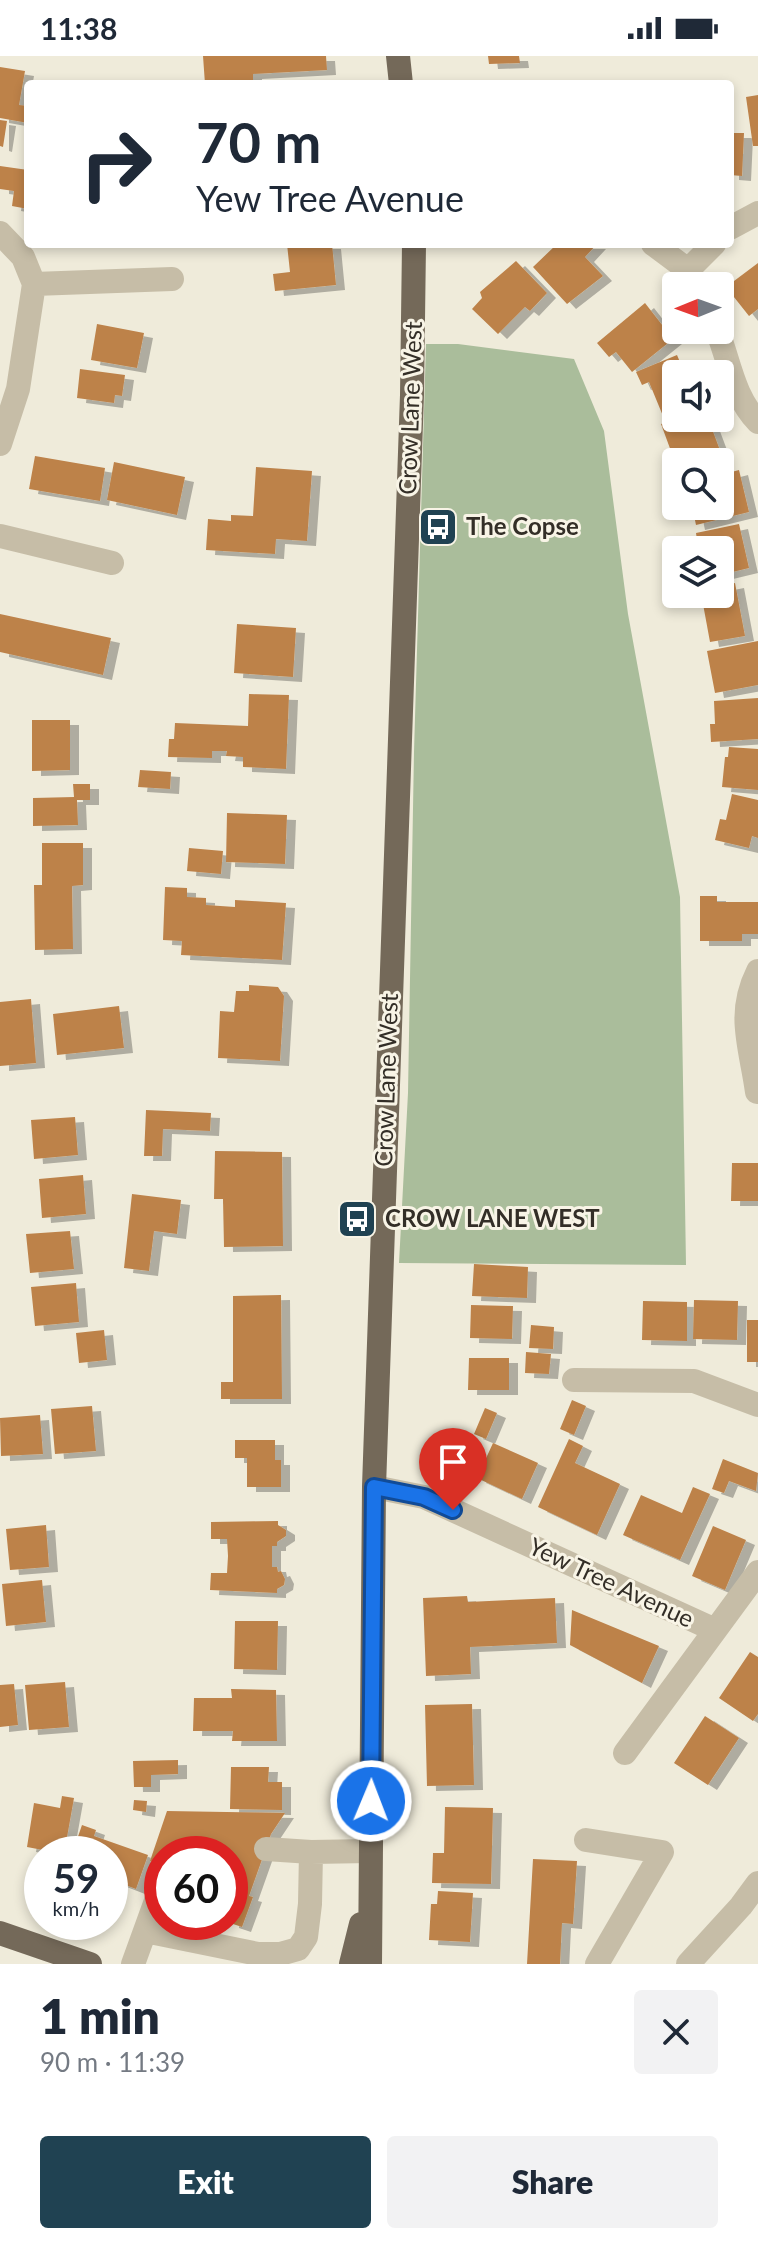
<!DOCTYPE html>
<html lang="en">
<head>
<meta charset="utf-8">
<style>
  :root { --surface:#fff; --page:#f2f2f3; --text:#1f2937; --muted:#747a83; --accent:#204252 }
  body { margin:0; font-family:Lato,sans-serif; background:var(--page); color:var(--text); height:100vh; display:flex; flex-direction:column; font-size:30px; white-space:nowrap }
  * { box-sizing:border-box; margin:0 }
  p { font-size:26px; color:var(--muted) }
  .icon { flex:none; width:44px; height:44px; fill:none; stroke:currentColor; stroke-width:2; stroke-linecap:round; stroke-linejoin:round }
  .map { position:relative; height:1908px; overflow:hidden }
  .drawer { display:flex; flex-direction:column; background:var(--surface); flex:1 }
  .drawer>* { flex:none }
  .top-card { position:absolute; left:24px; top:24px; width:710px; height:168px; border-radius:8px; box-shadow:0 4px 12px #0003; background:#fff; color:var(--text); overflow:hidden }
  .needle { width:52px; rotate:269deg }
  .buttons { position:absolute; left:662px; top:216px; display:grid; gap:16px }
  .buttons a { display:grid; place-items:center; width:72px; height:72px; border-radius:8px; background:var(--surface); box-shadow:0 4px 12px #0003; font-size:40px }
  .speed { position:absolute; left:24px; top:1780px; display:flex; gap:16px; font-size:40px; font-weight:700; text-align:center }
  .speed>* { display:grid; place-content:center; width:104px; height:104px; border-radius:50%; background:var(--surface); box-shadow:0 4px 12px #0003; line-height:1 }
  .speed small { font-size:20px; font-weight:400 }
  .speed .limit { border:12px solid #d22; background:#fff; color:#111 }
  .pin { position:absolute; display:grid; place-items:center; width:68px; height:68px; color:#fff; margin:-82px -34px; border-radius:50% 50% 50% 0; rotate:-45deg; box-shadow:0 0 8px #0007 }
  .pin .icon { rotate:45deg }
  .me { position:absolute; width:88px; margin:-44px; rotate:1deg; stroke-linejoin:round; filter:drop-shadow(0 0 6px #0008) }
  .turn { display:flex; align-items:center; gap:28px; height:168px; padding:0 40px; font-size:36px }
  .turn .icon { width:104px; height:104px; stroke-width:2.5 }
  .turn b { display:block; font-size:56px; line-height:68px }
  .round { display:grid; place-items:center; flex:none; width:84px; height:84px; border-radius:8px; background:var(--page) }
  .summary { display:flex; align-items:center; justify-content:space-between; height:136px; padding:0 40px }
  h1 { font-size:48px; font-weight:800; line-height:60px }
  .primary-button { display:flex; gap:16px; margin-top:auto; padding:16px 40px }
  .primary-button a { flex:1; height:92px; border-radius:8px; background:var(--accent); color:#fff; font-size:32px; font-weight:800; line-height:92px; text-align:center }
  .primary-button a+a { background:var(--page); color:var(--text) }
  .status { display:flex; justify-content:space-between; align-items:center; height:56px; padding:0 40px; background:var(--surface); direction:ltr }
  .status svg { height:22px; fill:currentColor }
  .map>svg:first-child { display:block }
  .green { fill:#aabd9b }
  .building { fill:#bd824a; filter:url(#shadow) }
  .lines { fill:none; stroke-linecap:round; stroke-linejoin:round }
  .minor { stroke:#c6bda7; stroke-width:24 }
  .major { stroke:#746959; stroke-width:24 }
  .route-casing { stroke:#114b97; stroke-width:20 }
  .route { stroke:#1a73e8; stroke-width:14 }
  .labels { text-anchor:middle; stroke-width:6; stroke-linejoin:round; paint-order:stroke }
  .street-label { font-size:24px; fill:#332e27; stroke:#f8f4e6 }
  .poi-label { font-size:24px; font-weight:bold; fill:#332e27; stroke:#f8f4e6; text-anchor:start }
</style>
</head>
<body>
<div class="status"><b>11:38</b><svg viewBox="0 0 49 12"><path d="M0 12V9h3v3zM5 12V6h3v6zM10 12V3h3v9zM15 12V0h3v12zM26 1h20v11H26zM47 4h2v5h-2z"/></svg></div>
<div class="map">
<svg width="758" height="1908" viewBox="0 0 758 1908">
  <defs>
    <filter id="shadow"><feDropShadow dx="9" dy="5" stdDeviation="0" flood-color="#0004"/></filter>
  </defs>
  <rect width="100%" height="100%" fill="#efebda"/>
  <path class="green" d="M426,288H458L574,303L604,375L628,558L680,841L686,1209L399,1207L408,1037L414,696Z"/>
  <path class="building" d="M203,0H326L327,14L253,18V26L205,28Z
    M488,0H519L520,7L489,8Z
    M0,11L25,15L19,49L28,50V67L0,62Z
    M758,39V90H753L746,41Z
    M0,64L7,65L3,91L0,90Z
    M730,77H744L742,120L730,119Z
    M0,110L28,114V153L12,150L14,135L0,133Z
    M287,188H332L336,229L275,235L273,218L290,216Z
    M557,188H597L585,201L603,220L567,248L533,211Z
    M516,205L547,237L530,255L525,251L498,278L472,253L482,242L480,236Z
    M758,207V253L749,260L726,231Z
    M645,247L673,283L632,316L616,296L609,301L597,287Z
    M97,268L144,277L137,312L91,304Z
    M677,299L685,318H676V354L663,360L649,326L642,329L636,316Z
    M80,313L125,319L122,340L115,339L114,347L77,342Z
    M678,362H698L700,369L709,365L724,405L675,406L661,368Z
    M35,400L105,412L100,445L29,433Z
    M114,406L185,421L177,459L107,444Z
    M256,411L312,415L307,485L276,483L275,498L206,494L208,463L231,465V459L253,460Z
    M739,414L749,456L696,469L692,450H720V419Z
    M739,468L749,512L720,519V494H703L702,490L698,491L696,477Z
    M735,527L745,580L710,586L703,548L696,550L694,538H720V530Z
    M0,558L111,582L103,619L0,596Z
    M237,568L296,572L293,621L234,617Z
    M758,585V629L715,637L707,595Z
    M249,638L289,639L286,713L243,711V701L226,700L227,695H212V702L168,701L169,683H174L175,667L248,670Z
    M758,642V683L711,686L710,668H715L714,645Z
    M32,664H70V714L32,715Z
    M729,691L758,693V734L722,731L725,701H728Z
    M140,714L171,716L170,733L138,731Z
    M73,728H90V744H77L78,769L33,770V742L74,741Z
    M732,738L758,744V782L752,780L749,792L715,784L720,763L726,764Z
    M227,757L287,759L285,808L226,806Z
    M42,787H83V829L72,830L73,893L35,894L34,829H42Z
    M189,792L223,795L221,818L187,815Z
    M165,831L187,832V841L206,842V849L235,851V844L286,847L282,904L181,899L182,885L163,884Z
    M700,840H717V846H758V878H742V885H700Z
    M249,929L278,931L284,940L280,1005L218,1002L220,955L234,956L236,935H249Z
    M31,943L36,1007L0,1010V946Z
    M119,950L124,992L57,999L53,958Z
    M146,1054L211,1057L210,1075L163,1073L162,1100H144Z
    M75,1061L78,1099L34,1103L31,1064Z
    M215,1095L282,1096L283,1190L224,1191L223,1143H214Z
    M732,1107H758V1145H731Z
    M83,1119L86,1158L42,1162L39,1123Z
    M132,1138L181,1144L177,1178L154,1175L149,1215L124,1212Z
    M70,1175L74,1213L30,1217L26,1178Z
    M474,1208L528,1211L527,1242L472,1240Z
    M76,1227L79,1266L35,1270L31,1231Z
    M281,1239L282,1343H221V1326H233V1240Z
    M694,1244L738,1245L737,1284L693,1283Z
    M643,1245L687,1246V1285L642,1284Z
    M471,1249L513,1250L512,1283L470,1282Z
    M747,1264H758V1306H747Z
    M531,1269L554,1271L553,1293L529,1292Z
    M104,1274L107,1304L79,1307L76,1277Z
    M526,1296L551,1298L549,1318L525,1317Z
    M469,1302H509V1334H468Z
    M572,1344L586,1350L574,1379L560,1373Z
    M92,1350L96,1395L55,1398L51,1353Z
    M485,1352L497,1357L486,1383L474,1378Z
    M40,1359L43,1398L1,1400L0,1362Z
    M569,1383L583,1390L575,1407L620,1428L597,1479L538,1451Z
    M235,1384H275V1404H281V1431H247V1402H235Z
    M493,1387L538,1407L522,1443L477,1422Z
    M723,1403L758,1417L756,1435L729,1425L724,1437L712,1433Z
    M693,1431L710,1438L680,1504L623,1479L641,1439L682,1457Z
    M278,1465V1469L286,1474V1480L277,1486V1490H272V1511H277L278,1516L281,1515L285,1523L284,1529L277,1533V1537L210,1534L211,1517H227L228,1500L227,1483H211V1466Z
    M46,1469L49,1511L10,1514L6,1473Z
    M713,1470L746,1484L725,1534L692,1520Z
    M42,1524L46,1566L6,1570L2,1528Z
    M467,1540L468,1546L555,1542L557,1587L470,1591L471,1618L426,1620L423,1542Z
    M572,1554L659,1590L642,1627L570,1589Z
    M235,1565H278L277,1614L234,1613Z
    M750,1596L758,1601V1658L753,1665L719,1642Z
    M65,1626L69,1671L29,1674L25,1629Z
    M14,1628L18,1669L0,1671V1629Z
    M231,1633L276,1634L277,1685H232L233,1675H193L194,1642H232Z
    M472,1648L474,1729L427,1730L425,1649Z
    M705,1660L739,1682L708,1729L674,1707Z
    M178,1704V1718L151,1719V1731H134L133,1705Z
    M231,1711H269L268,1726H282V1754L230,1753Z
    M62,1740L74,1742L64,1798L27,1791L34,1747L60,1752Z
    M134,1744L147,1745L146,1756L133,1754Z
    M445,1751L493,1752L491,1828L432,1827L433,1797H444Z
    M167,1755L285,1757L271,1778L249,1840L253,1841L242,1871L230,1867V1798H162V1810L150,1805Z
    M82,1769L96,1774L94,1780L148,1799L136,1833L110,1823V1798H72Z
    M533,1803L577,1805L573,1868L562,1867L560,1908H527Z
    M438,1835L473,1837L470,1886L429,1884L431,1848H437Z"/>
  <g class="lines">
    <path class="minor" d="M730,172L758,157
      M0,177L23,201L34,228L18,333L0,388
      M653,188L688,214L697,230
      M688,214L714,188
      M34,228L172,223
      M717,274C730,307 733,340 758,366
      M0,480L112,507
      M757,1036C751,991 736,959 758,915
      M574,1324L694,1325L758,1349
      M374,1431L424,1441L715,1574
      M625,1697L758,1516
      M586,1784L662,1796L597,1908
      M266,1793L311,1796L370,1795
      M145,1875L258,1898H280L298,1893L306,1881L310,1848L311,1796
      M133,1908L162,1828
      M688,1908L741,1850L758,1827"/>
    <path class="major" d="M398,0L401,28
      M0,1877L90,1908
      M351,1908L361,1868
      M370,1908L374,1431L412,339L414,188"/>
  </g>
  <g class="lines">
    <g class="route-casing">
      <path id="route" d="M371,1745L374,1431L424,1441L453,1454"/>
    </g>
    <use href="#route" class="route"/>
  </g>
  <defs>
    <g id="bus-square" transform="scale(2)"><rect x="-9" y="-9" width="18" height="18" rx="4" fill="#204252" stroke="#f8f4e6"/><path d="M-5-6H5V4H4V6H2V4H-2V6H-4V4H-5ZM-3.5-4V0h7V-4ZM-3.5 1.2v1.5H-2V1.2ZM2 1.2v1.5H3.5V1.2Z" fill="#fff"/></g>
  </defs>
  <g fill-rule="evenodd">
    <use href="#bus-square" x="438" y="471"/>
    <use href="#bus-square" x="357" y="1163"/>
  </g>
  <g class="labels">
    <g class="street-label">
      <text transform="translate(411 352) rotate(-88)" y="8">Crow Lane West</text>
      <text transform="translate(387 1024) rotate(-88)" y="8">Crow Lane West</text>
      <text transform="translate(611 1527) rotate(25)" y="8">Yew Tree Avenue</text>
    </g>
    <g class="poi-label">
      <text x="466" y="479">The Copse</text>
      <text x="385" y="1171">CROW LANE WEST</text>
    </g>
  </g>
</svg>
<div class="buttons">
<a><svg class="needle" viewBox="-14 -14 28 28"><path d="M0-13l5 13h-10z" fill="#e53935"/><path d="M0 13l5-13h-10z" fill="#747a83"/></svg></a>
<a><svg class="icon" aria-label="sound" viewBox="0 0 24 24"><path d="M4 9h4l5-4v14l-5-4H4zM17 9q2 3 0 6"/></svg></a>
<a><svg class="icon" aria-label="search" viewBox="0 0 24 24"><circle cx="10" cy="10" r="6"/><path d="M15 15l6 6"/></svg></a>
<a><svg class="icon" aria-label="layers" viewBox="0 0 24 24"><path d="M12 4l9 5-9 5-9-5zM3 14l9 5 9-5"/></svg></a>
</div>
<div class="speed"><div>59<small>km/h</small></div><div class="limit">60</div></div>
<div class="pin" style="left:453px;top:1454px;background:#d93025"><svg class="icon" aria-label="arrive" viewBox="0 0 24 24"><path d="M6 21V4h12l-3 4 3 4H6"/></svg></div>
<svg class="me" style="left:371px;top:1745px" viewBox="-20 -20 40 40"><circle r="17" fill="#1a73e8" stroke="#fff" stroke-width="3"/><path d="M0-11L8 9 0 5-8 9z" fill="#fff"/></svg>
<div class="top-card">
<div class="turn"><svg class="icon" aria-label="right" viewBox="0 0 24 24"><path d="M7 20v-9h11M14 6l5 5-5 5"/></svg><div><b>70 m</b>Yew Tree Avenue</div></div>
</div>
</div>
<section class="drawer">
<div class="summary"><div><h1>1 min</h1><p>90 m · 11:39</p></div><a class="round"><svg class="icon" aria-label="close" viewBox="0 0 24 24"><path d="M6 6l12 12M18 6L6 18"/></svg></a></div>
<div class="primary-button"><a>Exit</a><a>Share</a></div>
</section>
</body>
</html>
